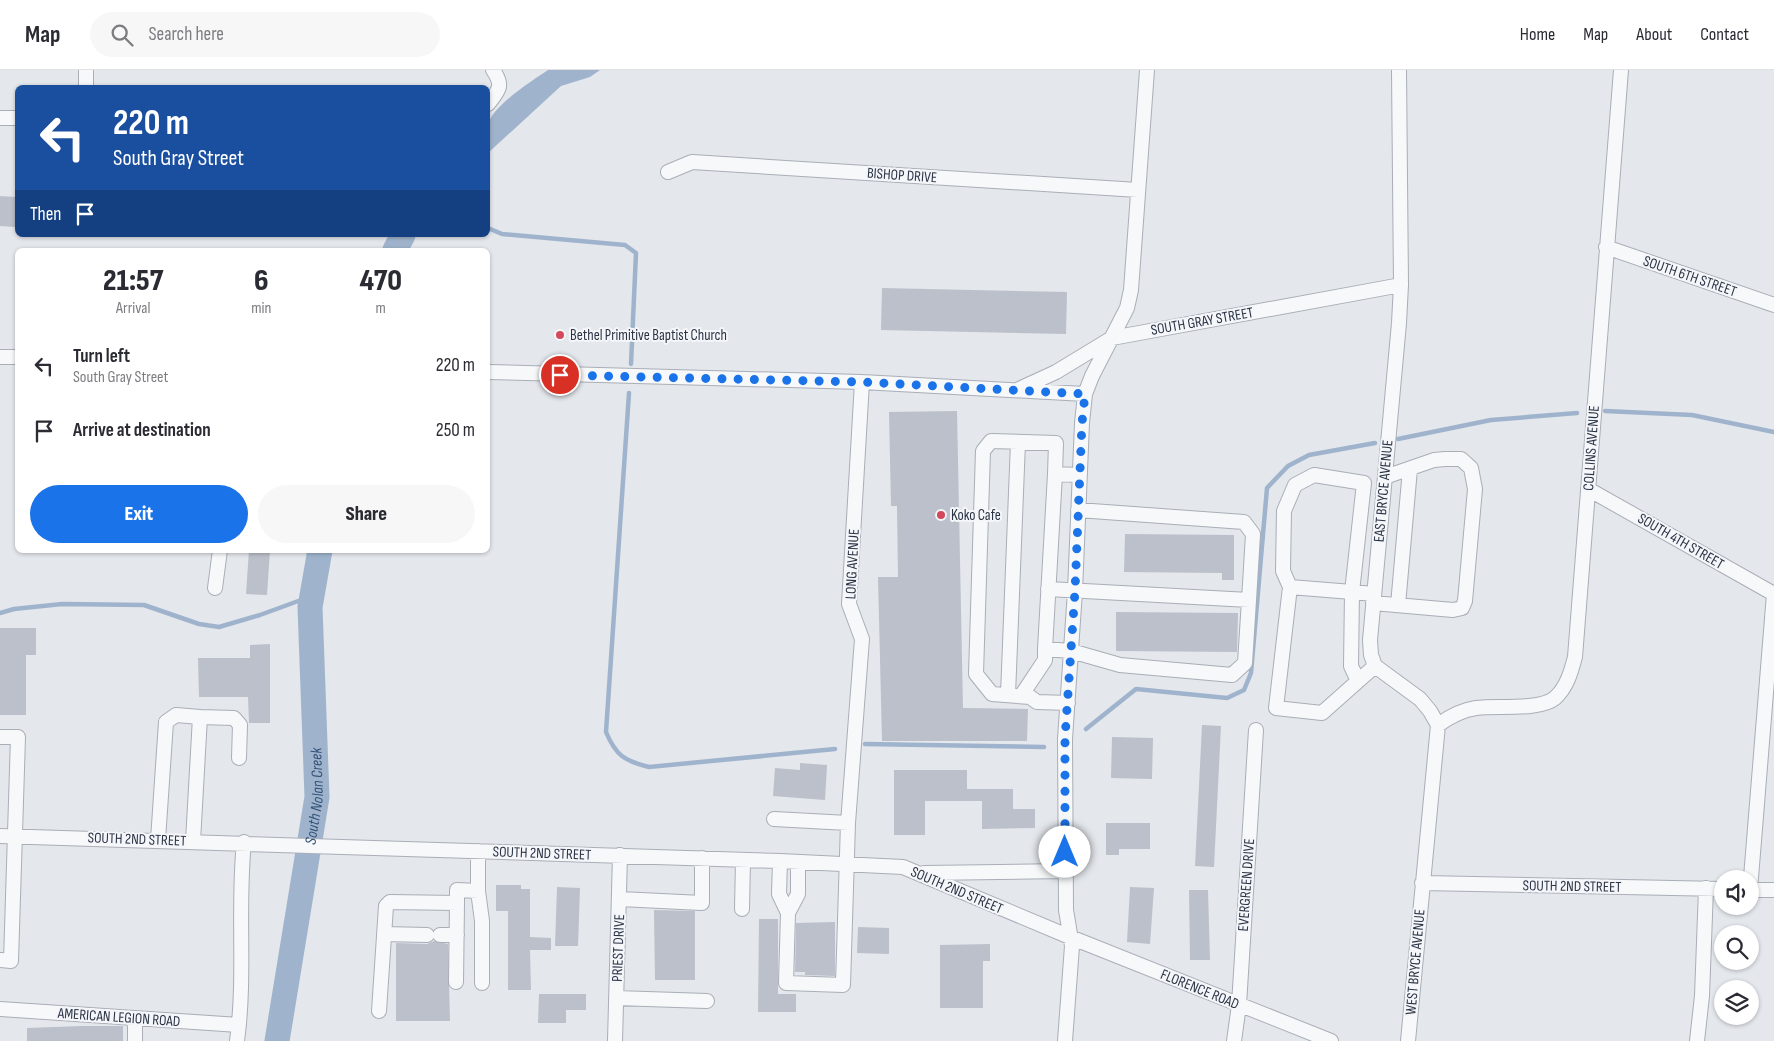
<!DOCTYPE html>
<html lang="en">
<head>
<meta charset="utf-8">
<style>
  :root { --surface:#fff; --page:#f7f7f7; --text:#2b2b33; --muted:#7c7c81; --line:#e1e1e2; --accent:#1a73e8 }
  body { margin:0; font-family:"Sofia Sans Condensed",sans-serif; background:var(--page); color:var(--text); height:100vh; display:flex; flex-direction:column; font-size:19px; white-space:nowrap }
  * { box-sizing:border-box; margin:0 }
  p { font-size:16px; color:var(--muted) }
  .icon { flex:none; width:28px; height:28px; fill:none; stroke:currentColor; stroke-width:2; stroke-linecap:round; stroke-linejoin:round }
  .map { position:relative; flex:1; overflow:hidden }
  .side { position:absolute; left:15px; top:178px; width:475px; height:305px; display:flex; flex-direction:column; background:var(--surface); border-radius:8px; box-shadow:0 1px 4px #0004 }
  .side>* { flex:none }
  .hud { position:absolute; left:15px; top:15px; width:475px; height:152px; border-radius:8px; box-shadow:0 1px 4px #0004; background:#1a4fa0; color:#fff; overflow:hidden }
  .buttons { position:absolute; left:1714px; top:800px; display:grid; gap:10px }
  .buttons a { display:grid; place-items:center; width:45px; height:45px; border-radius:50%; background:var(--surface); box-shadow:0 1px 4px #0004; font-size:25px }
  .pin { position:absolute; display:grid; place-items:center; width:42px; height:42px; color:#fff; margin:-21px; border:2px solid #fff; border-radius:50%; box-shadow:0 1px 5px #0007 }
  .me { position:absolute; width:55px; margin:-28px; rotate:0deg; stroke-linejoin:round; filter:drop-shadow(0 0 4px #0008) }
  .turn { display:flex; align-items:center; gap:18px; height:105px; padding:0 15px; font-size:22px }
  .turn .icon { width:65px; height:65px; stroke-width:2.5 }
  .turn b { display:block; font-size:35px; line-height:42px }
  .then { display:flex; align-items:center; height:48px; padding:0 15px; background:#0003; gap:10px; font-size:19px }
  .eta { display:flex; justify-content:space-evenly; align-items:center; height:85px; text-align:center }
  .eta b { font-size:30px; font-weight:800; line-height:35px }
  .cta { display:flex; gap:10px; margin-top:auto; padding:10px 15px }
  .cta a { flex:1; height:58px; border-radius:30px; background:var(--accent); color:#fff; font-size:20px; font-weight:800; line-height:58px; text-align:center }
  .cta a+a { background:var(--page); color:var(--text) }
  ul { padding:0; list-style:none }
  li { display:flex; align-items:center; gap:15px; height:65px; padding:0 15px }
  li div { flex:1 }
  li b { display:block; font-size:19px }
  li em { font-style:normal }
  header { display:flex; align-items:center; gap:30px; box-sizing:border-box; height:70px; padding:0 25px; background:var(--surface); border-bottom:1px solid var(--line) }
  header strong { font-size:24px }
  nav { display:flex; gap:28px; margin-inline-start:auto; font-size:18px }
  .search { width:350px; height:45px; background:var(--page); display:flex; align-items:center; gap:12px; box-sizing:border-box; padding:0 18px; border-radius:28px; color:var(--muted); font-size:19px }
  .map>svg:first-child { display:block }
  .water { fill:#9fb4cc }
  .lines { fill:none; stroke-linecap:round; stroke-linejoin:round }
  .stream { stroke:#9fb4cc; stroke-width:4.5 }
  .river { stroke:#9fb4cc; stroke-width:25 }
  .building { fill:#bbc0ca }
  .minor-casing { stroke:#a9aeb7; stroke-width:16 }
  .minor { stroke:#f7f8fa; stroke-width:14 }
  .route { stroke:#1a73e8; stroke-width:9; stroke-dasharray:0 16.2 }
  .poi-dot { fill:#d1495b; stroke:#f4f6f9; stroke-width:2 }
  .labels { text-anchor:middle; stroke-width:4; stroke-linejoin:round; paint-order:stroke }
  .street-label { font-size:15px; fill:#2b3445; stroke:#f4f6f9 }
  .poi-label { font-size:15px; fill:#2b3445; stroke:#f4f6f9; text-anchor:start }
  .water-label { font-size:16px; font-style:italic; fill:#34527a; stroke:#f4f6f9 }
</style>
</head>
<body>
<header>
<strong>Map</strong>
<div class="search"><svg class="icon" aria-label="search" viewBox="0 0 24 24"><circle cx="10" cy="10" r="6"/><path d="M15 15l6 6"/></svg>Search here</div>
<nav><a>Home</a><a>Map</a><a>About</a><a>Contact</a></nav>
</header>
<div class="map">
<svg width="1774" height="971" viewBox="0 0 1774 971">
  <rect width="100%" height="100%" fill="#e4e7ec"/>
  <path class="water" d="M548,0H600L590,7L561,16L488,83C487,74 486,64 488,55C491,37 533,10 548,0Z"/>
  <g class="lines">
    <path class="stream" d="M488,158L502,164L625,175L636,183L631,294
      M629,323L606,662C616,686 625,691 649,697L835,679
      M1605,341L1692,345L1774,362
      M1398,369L1491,350L1577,343
      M0,543L14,539L62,534L144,535L199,554L219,557L260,545L312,526
      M1086,659L1136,619L1227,628L1244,620L1251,603L1267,418L1288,396L1309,385L1375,373
      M865,674L1044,677"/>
    <g class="river">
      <path d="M395,180L403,165"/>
      <path id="s1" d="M277,971L317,727L310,537L320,480"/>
    </g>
  </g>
  <path class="building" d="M0,126L16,127L15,157L0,156Z
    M882,218L1067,222L1066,264L881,260Z
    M957,341L963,638L1028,639L1027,671H882L878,507H898L897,436H891L889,342Z
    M1125,464L1234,465V510H1222V503L1124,502Z
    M249,480H270L267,525L246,524Z
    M1116,542L1238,543L1237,582L1116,581Z
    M0,558H36V585H26V645H0Z
    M270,574V653H249L248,627H199L198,588H250V575Z
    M1202,655L1221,656L1214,797L1195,796Z
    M1112,667L1153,668L1152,709L1111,708Z
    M800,693L827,695L825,730L773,726L775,698L800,700Z
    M894,700H967V719H1013V739H1035V758L982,759V731H925V765H894Z
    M1106,753H1150V779H1119V785H1106Z
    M496,815H521V819H530V867L551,868V880H530L531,920H508V841H496Z
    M557,817L580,818L578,876H555Z
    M1130,817L1154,818L1150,874L1127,872Z
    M1189,820H1208L1210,890H1190Z
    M654,840L695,841V910H655Z
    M759,849H778V924H796V942H758Z
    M835,852V906L805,905V902H795L796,853Z
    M858,857L889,858V884L857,883Z
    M434,871L448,874L450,951H396V873L427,874Z
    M990,874V891H983V938H940V875Z
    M539,924H586V940H566V953H538Z
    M82,956H123V971H27V958Z"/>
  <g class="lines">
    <g class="minor-casing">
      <path id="minor" d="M1399,0L1401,215L1399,253L1370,570L1371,585L1375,596L1420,629L1430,641L1438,655L1408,971
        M86,18V0
        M488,34C499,20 504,16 493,0
        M0,48H18
        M668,102L692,92L1138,120
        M1606,177L1774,235
        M0,287H18
        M488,302L862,312L1085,324
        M1019,319L1056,302L1112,268L1401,215
        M1588,419L1774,524
        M1078,440L1244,452L1253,464L1249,530
        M1290,517L1352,522L1364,413L1314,405L1295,415L1284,441L1283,501L1290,517L1276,638L1322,643L1375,596
        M215,518L220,480
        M1048,519L1249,530L1245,593L1232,605L1120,595L1071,581L1045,579L1055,404
        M1373,533L1453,540L1462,538L1465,531L1475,419L1471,398L1461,389H1445L1434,390L1385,407
        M1398,535L1410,399
        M1358,611L1351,596L1352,522L1374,524
        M1008,625L1018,372
        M1021,626L1045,590V579
        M1068,633L1037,632L1030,627L992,624L976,604L983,381L991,371L1056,373L1055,404L1079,405
        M200,647L234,648L240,655L239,688
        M1438,655C1449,647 1462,640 1476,638C1497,635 1539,641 1555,628C1567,617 1571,602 1575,587L1621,0
        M0,667H18L11,891L0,890
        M774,749L848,753
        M0,766L780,791L903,797L1070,867L1331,971
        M158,770L166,652L176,645L200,647L193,771
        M780,791L779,824L788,843
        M798,792V824L788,843L786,913L843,915L848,753L862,569L849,534L862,312
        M924,803L1065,801
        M1422,813L1722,819
        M1750,820L1774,524
        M1750,820H1774
        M478,821L482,851V913
        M620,829L702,833V788
        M742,839L743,790
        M384,864L427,865
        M440,865H457
        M456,912L457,833
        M616,928L707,931
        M0,939L239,955
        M379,941L386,836L390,832L457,833V820L478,821V781
        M135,971V948
        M237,971C246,905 237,838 244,772
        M615,971L620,785
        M1065,971L1072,876L1066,840L1065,669L1075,521L1082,353L1085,324L1092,306L1127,238L1131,220L1147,0
        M1234,971L1239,935L1256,660
        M1697,971L1702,926L1706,818"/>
    </g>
    <use href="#minor" class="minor"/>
  </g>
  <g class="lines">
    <path class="route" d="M560,305L862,312L1085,324L1082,353L1075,521L1065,668V782"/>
  </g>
  <g class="poi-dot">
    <circle cx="560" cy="265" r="5"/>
    <circle cx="941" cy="445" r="5"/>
  </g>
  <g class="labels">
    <g class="street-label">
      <text transform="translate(902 105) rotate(4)" y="5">BISHOP DRIVE</text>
      <text transform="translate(1690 206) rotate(19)" y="5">SOUTH 6TH STREET</text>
      <text transform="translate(1202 251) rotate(-10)" y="5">SOUTH GRAY STREET</text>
      <text transform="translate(1591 378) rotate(-86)" y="5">COLLINS AVENUE</text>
      <text transform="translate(1383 421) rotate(-85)" y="5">EAST BRYCE AVENUE</text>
      <text transform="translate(1681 471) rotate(30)" y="5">SOUTH 4TH STREET</text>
      <text transform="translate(852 494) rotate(-87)" y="5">LONG AVENUE</text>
      <text transform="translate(137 769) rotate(2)" y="5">SOUTH 2ND STREET</text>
      <text transform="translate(542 783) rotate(2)" y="5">SOUTH 2ND STREET</text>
      <text transform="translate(1246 815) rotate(-86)" y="5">EVERGREEN DRIVE</text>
      <text transform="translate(1572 816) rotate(1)" y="5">SOUTH 2ND STREET</text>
      <text transform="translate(957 820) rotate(23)" y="5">SOUTH 2ND STREET</text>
      <text transform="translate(618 878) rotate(-88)" y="5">PRIEST DRIVE</text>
      <text transform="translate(1415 892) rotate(-85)" y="5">WEST BRYCE AVENUE</text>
      <text transform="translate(1200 919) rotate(22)" y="5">FLORENCE ROAD</text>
      <text transform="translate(119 947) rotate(4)" y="5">AMERICAN LEGION ROAD</text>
    </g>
    <g class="poi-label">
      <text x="570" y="270">Bethel Primitive Baptist Church</text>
      <text x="951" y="450">Koko Cafe</text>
    </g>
    <g class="water-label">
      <text dy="6" stroke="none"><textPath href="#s1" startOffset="248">South Nolan Creek</textPath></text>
    </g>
  </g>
</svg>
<div class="buttons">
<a><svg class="icon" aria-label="sound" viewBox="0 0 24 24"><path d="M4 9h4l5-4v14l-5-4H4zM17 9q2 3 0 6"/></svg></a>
<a><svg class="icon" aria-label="search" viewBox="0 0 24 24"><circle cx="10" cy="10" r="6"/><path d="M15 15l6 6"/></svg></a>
<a><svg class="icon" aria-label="layers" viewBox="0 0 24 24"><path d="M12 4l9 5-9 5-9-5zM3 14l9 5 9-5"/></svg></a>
</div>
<div class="pin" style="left:560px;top:305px;background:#d93025"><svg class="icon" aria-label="arrive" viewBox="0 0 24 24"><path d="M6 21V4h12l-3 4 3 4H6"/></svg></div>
<svg class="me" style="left:1065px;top:782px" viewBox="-20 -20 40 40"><circle r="19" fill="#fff"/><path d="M0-13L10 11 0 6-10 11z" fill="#1a73e8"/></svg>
<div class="hud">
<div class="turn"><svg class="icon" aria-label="left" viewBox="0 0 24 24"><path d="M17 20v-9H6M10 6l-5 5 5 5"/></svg><div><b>220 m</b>South Gray Street</div></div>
<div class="then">Then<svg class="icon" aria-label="arrive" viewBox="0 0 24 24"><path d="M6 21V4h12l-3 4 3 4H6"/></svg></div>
</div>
<section class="side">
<div class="eta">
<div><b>21:57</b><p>Arrival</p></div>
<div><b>6</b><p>min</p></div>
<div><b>470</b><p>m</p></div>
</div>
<ul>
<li><svg class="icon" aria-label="left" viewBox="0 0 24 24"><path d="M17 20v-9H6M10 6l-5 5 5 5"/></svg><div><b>Turn left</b><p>South Gray Street</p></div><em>220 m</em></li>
<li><svg class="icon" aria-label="arrive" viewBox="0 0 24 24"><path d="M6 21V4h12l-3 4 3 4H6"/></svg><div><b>Arrive at destination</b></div><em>250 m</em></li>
</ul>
<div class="cta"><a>Exit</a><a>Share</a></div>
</section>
</div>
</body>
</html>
